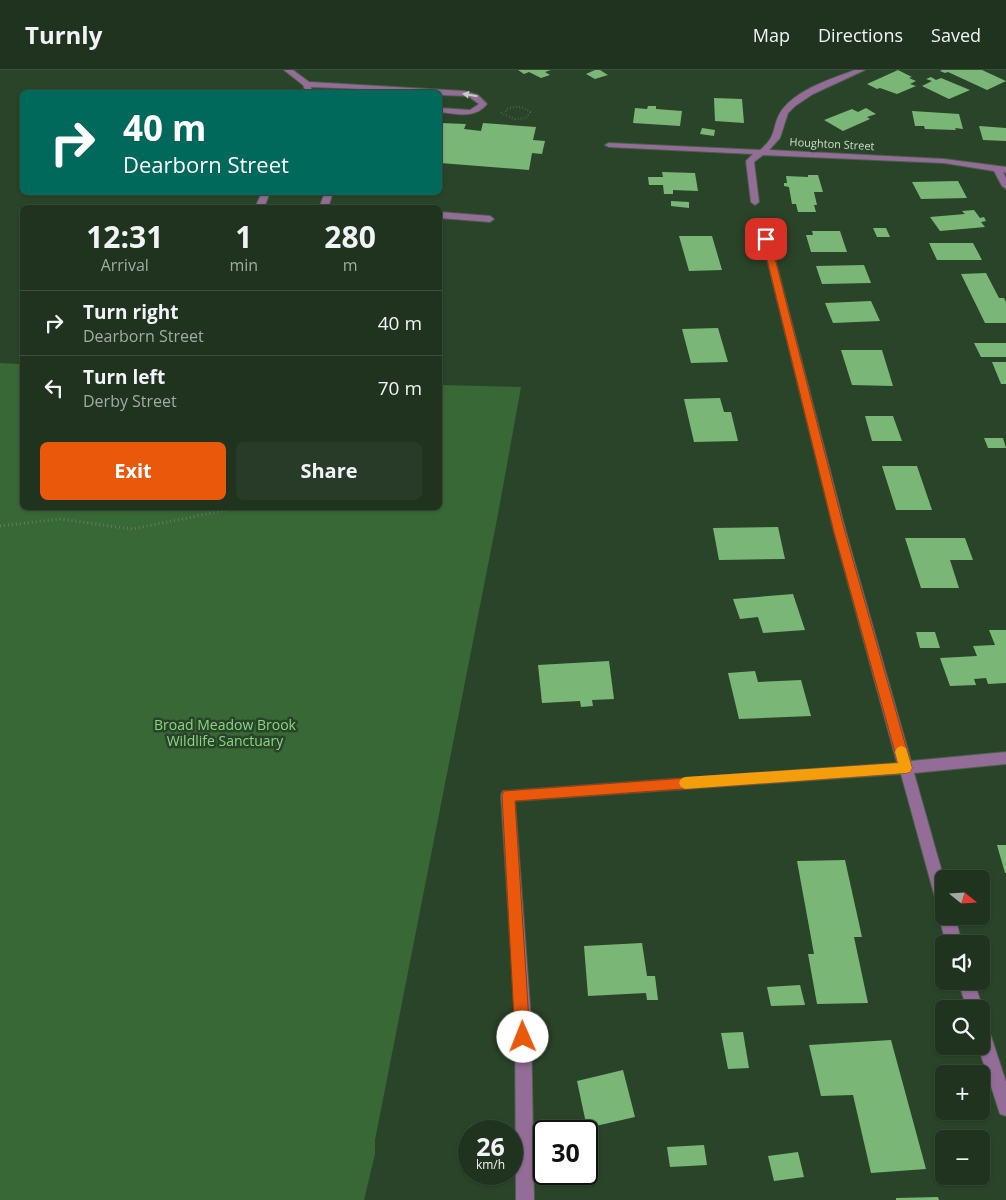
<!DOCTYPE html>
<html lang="en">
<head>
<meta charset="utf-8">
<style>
  :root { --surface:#20331f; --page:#283b28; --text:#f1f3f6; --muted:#a2aaa4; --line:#3d4e3d; --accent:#ea580c }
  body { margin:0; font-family:"Open Sans",sans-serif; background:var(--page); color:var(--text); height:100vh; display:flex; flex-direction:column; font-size:19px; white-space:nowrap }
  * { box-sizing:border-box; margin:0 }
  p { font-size:16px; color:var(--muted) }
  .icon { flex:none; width:28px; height:28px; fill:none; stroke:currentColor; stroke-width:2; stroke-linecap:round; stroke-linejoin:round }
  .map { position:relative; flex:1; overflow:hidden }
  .sheet { position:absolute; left:20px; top:135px; width:422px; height:305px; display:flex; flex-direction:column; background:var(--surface); border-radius:8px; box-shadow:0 1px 4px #0004,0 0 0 1px var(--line) }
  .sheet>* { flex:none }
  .hud { position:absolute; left:20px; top:20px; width:422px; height:105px; border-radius:8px; box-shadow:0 1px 4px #0004,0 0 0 1px var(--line); background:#00695c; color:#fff; overflow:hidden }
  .needle { width:32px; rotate:108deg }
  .fabs { position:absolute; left:935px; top:800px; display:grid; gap:10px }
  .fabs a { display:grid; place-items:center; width:55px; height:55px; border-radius:8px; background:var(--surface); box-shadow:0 1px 4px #0004,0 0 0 1px var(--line); font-size:25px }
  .speed { position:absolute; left:458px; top:1050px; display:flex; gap:10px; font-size:25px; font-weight:700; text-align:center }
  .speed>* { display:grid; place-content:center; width:65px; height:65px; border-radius:50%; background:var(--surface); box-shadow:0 1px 4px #0004,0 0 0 1px var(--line); line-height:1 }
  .speed small { font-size:12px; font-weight:400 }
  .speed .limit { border:2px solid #111; border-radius:8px; background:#fff; color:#111 }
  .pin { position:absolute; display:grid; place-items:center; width:42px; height:42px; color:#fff; margin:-21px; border-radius:10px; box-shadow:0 2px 8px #0006 }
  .me { position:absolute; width:55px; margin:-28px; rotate:359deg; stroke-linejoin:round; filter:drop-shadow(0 0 4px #0008) }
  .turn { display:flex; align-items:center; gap:18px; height:105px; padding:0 20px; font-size:22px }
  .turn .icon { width:65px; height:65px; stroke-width:2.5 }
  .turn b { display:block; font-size:35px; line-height:42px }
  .eta { display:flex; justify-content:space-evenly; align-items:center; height:85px; text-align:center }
  .eta b { font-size:30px; font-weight:700; line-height:35px }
  .primary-button { display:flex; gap:10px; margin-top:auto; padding:10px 20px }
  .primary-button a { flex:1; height:58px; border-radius:8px; background:var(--accent); color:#fff; font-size:20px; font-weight:700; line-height:58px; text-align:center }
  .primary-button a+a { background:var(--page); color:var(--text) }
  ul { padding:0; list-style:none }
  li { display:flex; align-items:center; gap:15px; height:65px; padding:0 20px; border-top:1px solid var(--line) }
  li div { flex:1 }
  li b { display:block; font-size:19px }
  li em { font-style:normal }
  header { display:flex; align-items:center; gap:30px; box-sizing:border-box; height:70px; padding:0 25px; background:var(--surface); border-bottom:1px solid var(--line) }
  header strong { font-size:24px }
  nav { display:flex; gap:28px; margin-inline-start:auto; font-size:18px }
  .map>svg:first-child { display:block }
  .green { fill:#396837 }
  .building { fill:#7ab777 }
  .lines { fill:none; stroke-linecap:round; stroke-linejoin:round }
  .minor-casing { stroke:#486047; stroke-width:2 }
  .path-far1 { stroke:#637962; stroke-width:2; stroke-dasharray:0.5 2.5; stroke-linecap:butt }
  .path { stroke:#637962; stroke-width:3; stroke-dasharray:1 3; stroke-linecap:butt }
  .minor { fill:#936d97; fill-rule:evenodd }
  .oneway { fill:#c5cdc5 }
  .route { fill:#ea580c; stroke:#983908 }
  .slow { fill:#f59e0b }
  .labels { text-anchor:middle; stroke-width:5; stroke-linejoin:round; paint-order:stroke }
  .far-street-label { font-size:11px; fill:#cedecd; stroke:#2a4429 }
  .park-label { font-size:14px; fill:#87d783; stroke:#2a4429 }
</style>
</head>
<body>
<header>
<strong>Turnly</strong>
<nav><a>Map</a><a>Directions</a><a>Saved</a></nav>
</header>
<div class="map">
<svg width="1006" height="1130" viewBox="0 0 1006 1130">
  <rect width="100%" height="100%" fill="#2a4429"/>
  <path class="green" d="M0,293L22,294V438H440V315L521,317L498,444L375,1070V1084L364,1130H0Z"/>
  <path class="building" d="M518,0H551L545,2L550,5L541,8L529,2L524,4Z
    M595,0H600L608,5L595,9L586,4Z
    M898,0L912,7L909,8L916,11L910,14L916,16L897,24L880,18L877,19L867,14Z
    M942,0H982L1006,11L987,20L948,2L945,3L940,1Z
    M931,7L936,10L941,8L970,20L949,29L922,16L932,11L926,9Z
    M714,28L742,29L744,53L715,51Z
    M648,36H656V39L682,41L680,56L633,53L635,38L647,39Z
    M866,38L876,44L867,47L870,49L843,61L824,50L852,39L858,42Z
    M912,41L959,44L963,59L955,58L956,60L925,59L924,56H915Z
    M441,53L466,54L464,59L481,61L483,53L536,57L533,70L545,71L542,84L532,83L529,100L440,93Z
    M979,56L1006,58V71L983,70Z
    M702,58L715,60L714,66L700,64Z
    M662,102L695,103L698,121L673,120V124H664L663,115H649L648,107H663Z
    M808,105H818L823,122H814L817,135H814L816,142H798L796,134H792L789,117L784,116V113H787L786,106L808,107Z
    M958,111L967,128L921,129L912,112Z
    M671,131L689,132V138L671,136Z
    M974,140L980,148L984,147L986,151L981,152L985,157L940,161L930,147L965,144L962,141Z
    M873,158H886L890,167H877Z
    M812,161H840L847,182H811L806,165H813Z
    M679,166H712L722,200L689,201Z
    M929,173H973L982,190H937Z
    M864,195L871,213L822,214L816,196Z
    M986,203L999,228H1004L1006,232V253H985L961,204Z
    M871,231L880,251L833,253L825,233Z
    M718,258L728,292L691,293L682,259Z
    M974,273H1006V287H981Z
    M841,280H882L893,316L852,315Z
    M992,292H1006V314H1001Z
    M720,328L724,342H731L738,371L694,372L684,329Z
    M865,346H893L902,371H872Z
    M984,368H1003L1006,378H988Z
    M882,396H917L932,440H896Z
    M778,457L785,489L719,490L713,458Z
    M905,468H965L973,490H950L959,518H921Z
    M793,524L805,560L763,563L758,547L740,549L733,529Z
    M989,560H1006V613L988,614L986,608L974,609L976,615L950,616L940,588L977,586L973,576L995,575Z
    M916,562H935L940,578H920Z
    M609,591L614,629L592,630L593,636L581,637L580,631L542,633L538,595Z
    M755,601L758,612L801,610L811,646L739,649L728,603Z
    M997,775H1006V803H1005Z
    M845,790L862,867H854L868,933L817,934L808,884H814L797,791Z
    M642,873L647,906H655L658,930H647L646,923L588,926L584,876Z
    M800,915L805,935L771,936L767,917Z
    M743,962L749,998L728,999L721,963Z
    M891,970L926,1099L871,1103L853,1025L821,1026L809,975Z
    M623,1000L635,1047L587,1058L577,1011Z
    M704,1075L707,1095L670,1097L667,1077Z
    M798,1082L804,1107L774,1111L768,1086Z
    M938,1127L939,1130H896V1128Z"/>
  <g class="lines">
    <g class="minor-casing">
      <path id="minor" d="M284,0H293L309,12L464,21L478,25L487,34C475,49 457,44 440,42V38L470,40L479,34L468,26L440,25V22L311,17L312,22H306L303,15Z
        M855,0H865L813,24L795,36L788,43L780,68L769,80L944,89L1006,97V103L1003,102L1006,108V119L1002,116L994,101L944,93L763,85L754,92L759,132L755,135L751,132L746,91L753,84L609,77L605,75L609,73L760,80C779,65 771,55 782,40C798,19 831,9 855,0Z
        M262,122H270L264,138H255Z
        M325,122H333L328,138H319Z
        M440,142L490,146L494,149L490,152L440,148Z
        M766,166L770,169L846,462L911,691L1006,682V694L914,703L944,809V846H955L962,874H946L939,846L942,841L937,835L901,704L515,731L531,949L534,1130H516L515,949L501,725L503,721L897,693L834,462L762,169Z
        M958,911H974L983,939L981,943V939H967Z
        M981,952L987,954L989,960L1006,1012V1046L1000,1044L998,1038L978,976H981Z"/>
    </g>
    <path class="path-far1" d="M501,43L515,49L526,48L530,42C523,36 516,36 507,39L505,43"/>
    <path class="path" d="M0,456L60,449L132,459L237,438"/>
    <use href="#minor" class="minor"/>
  </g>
  <defs><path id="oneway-solid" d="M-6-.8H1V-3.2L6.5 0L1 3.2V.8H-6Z" transform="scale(1.25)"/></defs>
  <use class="oneway" href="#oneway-solid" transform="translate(470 25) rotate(-170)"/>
  <path class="route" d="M766,166L770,169L845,462L912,698L910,702L906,703L515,731L530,967L528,972L523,974L518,972L515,967L502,725L504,721L898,693L834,462L762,169Z"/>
  <path class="slow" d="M901,676L906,678L912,698L910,702L906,703L685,719L681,717L679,713L681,709L685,707L898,693L895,682L897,678Z"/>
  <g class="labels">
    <g class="far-street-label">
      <text transform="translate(832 74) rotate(3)" y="4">Houghton Street</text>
    </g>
    <g class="park-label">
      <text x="225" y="660">Broad Meadow Brook<tspan x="225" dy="16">Wildlife Sanctuary</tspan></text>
    </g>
  </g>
</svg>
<div class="fabs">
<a><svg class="needle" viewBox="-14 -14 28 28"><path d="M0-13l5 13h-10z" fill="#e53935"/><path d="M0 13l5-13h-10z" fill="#a2aaa4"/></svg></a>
<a><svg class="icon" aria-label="sound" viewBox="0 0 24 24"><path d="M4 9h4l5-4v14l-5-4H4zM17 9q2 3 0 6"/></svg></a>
<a><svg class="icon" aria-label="search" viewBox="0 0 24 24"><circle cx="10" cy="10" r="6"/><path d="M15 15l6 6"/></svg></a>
<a>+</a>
<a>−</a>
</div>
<div class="speed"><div>26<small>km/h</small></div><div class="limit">30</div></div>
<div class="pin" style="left:766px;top:169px;background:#d93025"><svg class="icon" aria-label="arrive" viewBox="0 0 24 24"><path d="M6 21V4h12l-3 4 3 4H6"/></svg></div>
<svg class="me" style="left:523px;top:967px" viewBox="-20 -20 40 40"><circle r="19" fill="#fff"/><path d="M0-13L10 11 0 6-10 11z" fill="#ea580c"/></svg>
<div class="hud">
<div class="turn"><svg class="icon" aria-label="right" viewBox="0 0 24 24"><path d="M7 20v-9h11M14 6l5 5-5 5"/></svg><div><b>40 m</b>Dearborn Street</div></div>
</div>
<section class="sheet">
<div class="eta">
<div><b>12:31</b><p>Arrival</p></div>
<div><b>1</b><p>min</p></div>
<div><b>280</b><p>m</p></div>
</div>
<ul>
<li><svg class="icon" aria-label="right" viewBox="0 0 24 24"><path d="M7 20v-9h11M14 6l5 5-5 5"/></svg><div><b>Turn right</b><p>Dearborn Street</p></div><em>40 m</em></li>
<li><svg class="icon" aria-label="left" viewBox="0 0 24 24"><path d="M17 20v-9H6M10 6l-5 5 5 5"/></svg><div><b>Turn left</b><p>Derby Street</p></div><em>70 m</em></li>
</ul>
<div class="primary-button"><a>Exit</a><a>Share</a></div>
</section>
</div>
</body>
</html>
